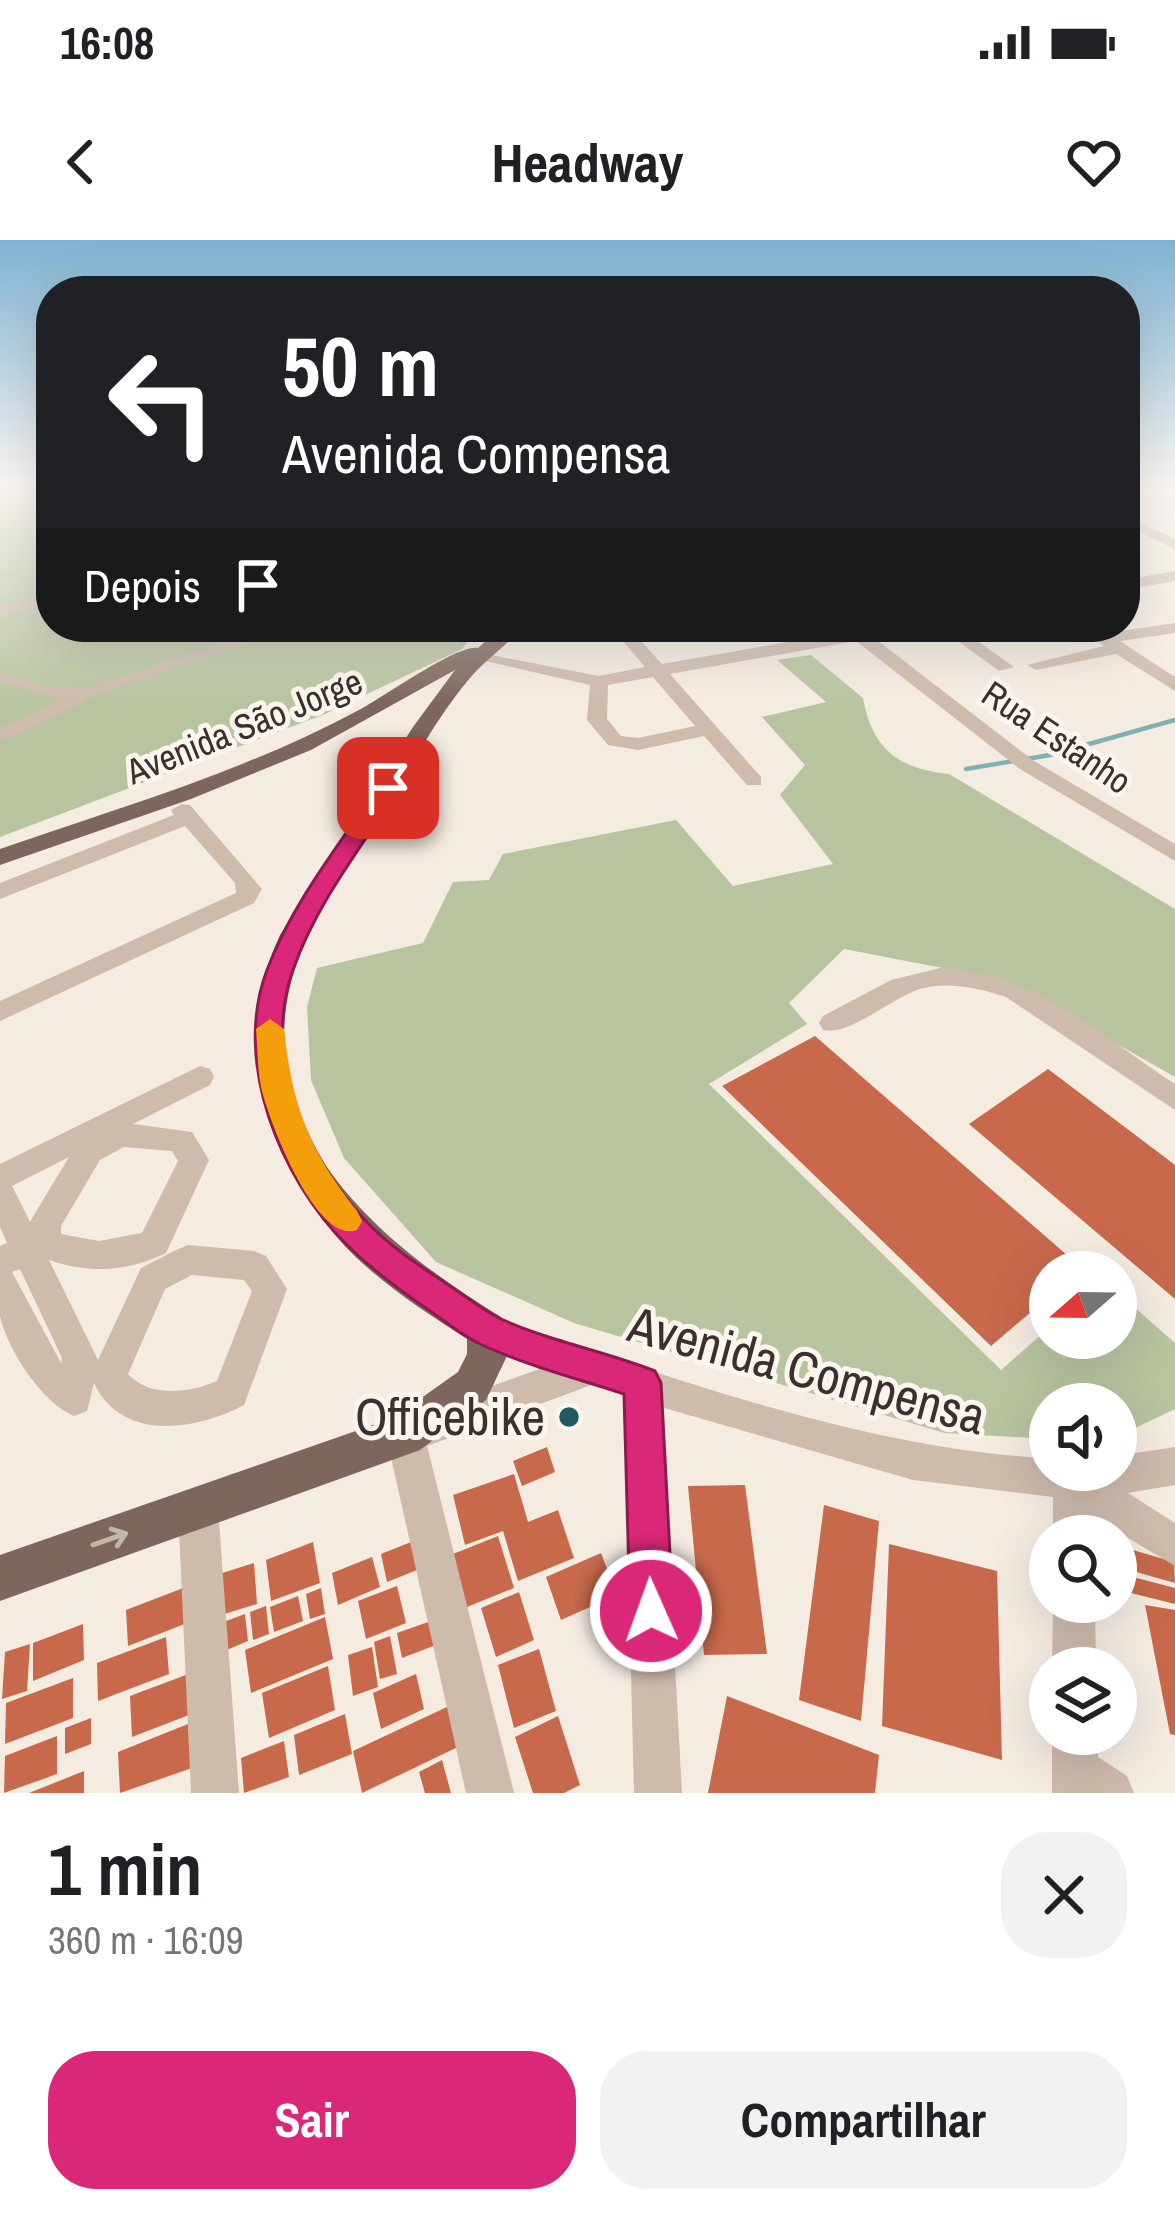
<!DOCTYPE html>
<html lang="pt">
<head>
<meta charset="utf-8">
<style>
  :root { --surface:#fff; --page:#f2f2f2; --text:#202124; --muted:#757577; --accent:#db2777 }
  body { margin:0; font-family:"Archivo Narrow",sans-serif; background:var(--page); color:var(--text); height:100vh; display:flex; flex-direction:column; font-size:45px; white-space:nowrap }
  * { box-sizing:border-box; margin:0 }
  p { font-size:39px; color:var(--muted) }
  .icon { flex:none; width:66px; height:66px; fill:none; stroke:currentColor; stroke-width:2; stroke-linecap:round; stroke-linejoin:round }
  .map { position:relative; height:1553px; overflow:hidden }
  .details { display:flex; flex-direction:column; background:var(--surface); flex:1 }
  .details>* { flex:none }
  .top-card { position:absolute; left:36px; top:36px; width:1104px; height:366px; border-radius:48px; box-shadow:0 12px 48px #0002; background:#202124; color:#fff; overflow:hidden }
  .needle { width:78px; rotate:250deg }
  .tools { position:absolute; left:1029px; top:1011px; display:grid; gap:24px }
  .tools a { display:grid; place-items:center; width:108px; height:108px; border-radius:50%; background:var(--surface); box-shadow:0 12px 48px #0002; font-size:60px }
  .pin { position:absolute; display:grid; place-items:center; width:102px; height:102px; color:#fff; margin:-51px; border-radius:24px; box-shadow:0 6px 18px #0006 }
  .me { position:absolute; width:132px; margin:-66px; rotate:358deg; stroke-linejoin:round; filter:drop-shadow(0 0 9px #0008) }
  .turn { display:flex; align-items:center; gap:42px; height:252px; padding:0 48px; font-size:54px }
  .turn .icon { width:156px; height:156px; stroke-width:2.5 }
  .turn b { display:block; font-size:84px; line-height:102px }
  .then { display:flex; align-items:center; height:114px; padding:0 48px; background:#0003; gap:24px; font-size:45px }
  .round { display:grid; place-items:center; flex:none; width:126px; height:126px; border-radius:48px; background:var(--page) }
  .headline { display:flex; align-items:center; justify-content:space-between; height:204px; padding:0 48px }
  h1 { font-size:72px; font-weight:700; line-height:90px }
  .primary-button { display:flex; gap:24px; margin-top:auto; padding:24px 48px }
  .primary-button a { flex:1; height:138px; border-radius:48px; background:var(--accent); color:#fff; font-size:48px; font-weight:700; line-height:138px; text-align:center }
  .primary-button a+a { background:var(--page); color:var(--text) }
  .status { display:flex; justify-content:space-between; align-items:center; height:84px; padding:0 60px; background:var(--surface); direction:ltr }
  .status svg { height:33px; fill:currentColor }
  header { display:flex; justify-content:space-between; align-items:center; height:156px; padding:0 48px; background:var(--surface); font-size:54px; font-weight:700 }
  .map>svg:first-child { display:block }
  .green { fill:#b8c4a0 }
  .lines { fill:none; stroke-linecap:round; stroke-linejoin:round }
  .stream { stroke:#7fb0b2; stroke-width:4.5 }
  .building { fill:#c8694b }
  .minor { fill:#cdbbac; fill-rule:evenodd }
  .major { fill:#7d675c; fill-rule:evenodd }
  .oneway { stroke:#c2b5ac }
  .route { fill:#db2777; stroke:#8e194d; stroke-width:3 }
  .slow { fill:#f59e0b }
  .poi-dot { fill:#1f5a5e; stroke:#fbf5ee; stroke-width:4.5 }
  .labels { text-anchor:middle; stroke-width:10; stroke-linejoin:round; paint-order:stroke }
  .far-street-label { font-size:36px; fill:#3b302b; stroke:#fbf5ee }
  .near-street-label { font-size:51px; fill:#3b302b; stroke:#fbf5ee }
  .near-poi-label { font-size:51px; fill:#3b302b; stroke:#fbf5ee; text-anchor:end }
</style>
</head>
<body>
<div class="status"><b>16:08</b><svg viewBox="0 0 49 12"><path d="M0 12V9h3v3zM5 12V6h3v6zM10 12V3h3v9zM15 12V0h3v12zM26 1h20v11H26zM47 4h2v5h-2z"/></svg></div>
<header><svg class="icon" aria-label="back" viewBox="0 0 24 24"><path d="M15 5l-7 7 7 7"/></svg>Headway<svg class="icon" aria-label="heart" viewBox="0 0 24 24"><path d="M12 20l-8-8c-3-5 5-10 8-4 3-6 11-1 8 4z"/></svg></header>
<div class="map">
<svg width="1175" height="1553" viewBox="0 0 1175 1553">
  <rect width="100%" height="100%" fill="#f4ebe1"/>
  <path class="green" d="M0,247H51V387H479L462,409L325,474L0,597Z
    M811,415L863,458C872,509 899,529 949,534L1175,669V837L1005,740L844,709L789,763L807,784L709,844L1001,1130L1050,1087V1098H1116V1051L1175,1103V1169L1116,1197V1164H1050V1199L945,1193L574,1083L436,1022L344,918L311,840L307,767L317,728L423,703L453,642L489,640L503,614L676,580L733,646L833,624L780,555L805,525L762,477L826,462L777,420Z"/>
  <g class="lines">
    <path class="stream" d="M966,529L1050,515L1175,480"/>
  </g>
  <path class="building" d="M815,796L1083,1029L1050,1032V1056L991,1106L722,846Z
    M1048,829L1175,925V1059L969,884Z
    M547,1207L555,1232L522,1246L513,1221Z
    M514,1234L528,1282L558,1270L574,1318L518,1341L503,1291L465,1305L453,1255Z
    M745,1245L767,1414L704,1415L688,1246Z
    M824,1265L879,1281L861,1481L799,1460Z
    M498,1296L514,1348L462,1369L448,1316Z
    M313,1302L320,1343L271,1361L266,1320Z
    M411,1302L417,1330L387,1342L381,1314Z
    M889,1304L997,1331L1002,1520L882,1486Z
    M1119,1306L1174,1322L1175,1343L1122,1328Z
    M601,1313L617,1355L561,1380L546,1337Z
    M372,1317L380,1347L338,1365L332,1333Z
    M254,1323L257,1364L221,1375L219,1334Z
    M1125,1335L1175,1348V1364L1127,1352Z
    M191,1345L195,1380L128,1406L126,1370Z
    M397,1346L406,1383L366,1399L358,1361Z
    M321,1348L325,1374L310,1379L306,1354Z
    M519,1352L534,1400L496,1417L481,1368Z
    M298,1356L303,1381L274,1392L270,1367Z
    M1145,1365L1175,1370V1495L1170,1494Z
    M266,1366L269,1394L253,1400L250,1372Z
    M245,1374L248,1401L222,1412L218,1384Z
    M325,1377L333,1419L251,1453L245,1410Z
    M431,1381L436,1405L402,1418L397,1393Z
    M83,1384L84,1420L33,1441V1403Z
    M390,1396L397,1434L380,1439L374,1402Z
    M166,1397L169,1434L98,1461L97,1423Z
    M30,1404L27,1451L2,1459L5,1412Z
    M372,1407L378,1447L353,1456L348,1415Z
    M539,1409L556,1471L514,1488L498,1425Z
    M328,1426L335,1470L269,1498L262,1453Z
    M199,1430L202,1470L132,1497L130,1456Z
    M416,1434L424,1469L381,1489L373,1453Z
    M73,1438V1478L5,1504L6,1463Z
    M727,1456L879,1515L875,1553H708Z
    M449,1466L460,1506L362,1553L353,1511Z
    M345,1474L352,1514L299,1535L294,1495Z
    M558,1476L580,1545L564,1553H533L515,1497Z
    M91,1478V1504L65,1514V1488Z
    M188,1484L192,1528L120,1553L118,1512Z
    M57,1496V1534L4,1553L5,1516Z
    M284,1501L289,1537L244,1553L241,1518Z
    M442,1520L451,1553H425L419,1532Z
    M84,1531V1553H29Z"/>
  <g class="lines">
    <path class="minor" d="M1125,247H1150L1125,254Z
      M1125,275L1175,299V309L1125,285Z
      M1175,331V341L1125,350V340Z
      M51,354V364L0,376V366Z
      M1175,383V393L1120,401L1175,437V451L1116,414L1036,430L1027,425L1104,406L1079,387H1098L1107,393Z
      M230,387H247L257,400L86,458L84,463L0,502V488L62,459L0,442V431L55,448L90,447L237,398Z
      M611,387H628L662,424L846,392L850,387H911L873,397L1034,521L1175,604V621L1020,529L856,401L670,434L761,537V545H747L704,496L638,510L608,505L587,480L590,445L472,418L481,413L599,436L645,427ZM653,437L695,486L638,498L621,496L607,479L608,445Z
      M939,387H958L1014,427L999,431Z
      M182,564L190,565L262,649L254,663L0,781V761L236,653L235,643L185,586L0,659V643L174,575L171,570Z
      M940,728C1030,729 1103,797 1175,844V870L1006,757C977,748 949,741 920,749C893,757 848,797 823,790L819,783L823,776L891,740Z
      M200,826L210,829L214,837L210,845L133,884L192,892L209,920L166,1013C127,1032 90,1034 49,1020L98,1120L141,1028L176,1010L188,1005L254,1011L266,1016L287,1049L244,1165C195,1191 122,1202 94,1143L87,1171L74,1176C42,1163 7,1109 0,1076C0,1055 0,1028 0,1006L7,1003L0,987V924ZM124,907L172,911L178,921L142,993L99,1001L61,994V986L100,920ZM69,917L34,975L30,982L12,946ZM20,1029L62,1118L61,1123L12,1032ZM192,1035L244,1040L252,1051L217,1141C189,1153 150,1158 128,1134L165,1049Z
      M487,1074C657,1134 871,1211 1050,1218V1230H1116V1216L1175,1207V1245L1128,1253L1175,1283V1326L1093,1277V1296H1053V1257L913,1240L661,1167L682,1553H634L624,1154L594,1144L427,1206L514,1553H466L386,1195L392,1182L545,1127L475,1101L469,1090L475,1079Z
      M198,1248L212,1254L218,1268L239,1553H191L178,1268L184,1254Z
      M1053,1362H1095L1096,1428H1052Z
      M1052,1494H1098V1517L1127,1536L1134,1553H1052Z"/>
    <path class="major" d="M502,387H522C507,406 486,419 470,438C430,485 404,541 371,593C343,636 311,678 295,728C244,891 379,1002 501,1077L507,1090V1116L486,1160L420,1210L0,1361V1315L393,1178L458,1132L467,1114V1099C424,1071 378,1042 342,1003C266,918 231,802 280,695L413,487L455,430L311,510L191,559L0,625V609C121,567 246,531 359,470C382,458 459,403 478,408Z"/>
  </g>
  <defs><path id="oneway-shaft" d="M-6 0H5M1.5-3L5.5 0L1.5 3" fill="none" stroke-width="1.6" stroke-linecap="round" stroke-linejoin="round" transform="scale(3)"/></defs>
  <use class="oneway" href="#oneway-shaft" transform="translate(110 1299) rotate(-19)"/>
  <linearGradient id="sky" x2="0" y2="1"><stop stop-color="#7eb2d2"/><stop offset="0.53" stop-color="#faf6f2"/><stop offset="1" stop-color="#faf6f2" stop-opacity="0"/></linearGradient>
  <rect width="1175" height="464" fill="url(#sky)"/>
  <path class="route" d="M388,541L399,548C362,606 316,664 293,730C262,817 306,918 366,981C391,1008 423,1028 453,1048C468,1058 483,1070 499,1078C548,1101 605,1111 655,1131L661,1143L673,1371L666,1386L651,1392L636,1386L630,1371L624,1154C576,1138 524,1125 478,1103C462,1095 447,1083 433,1073C402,1052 373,1031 347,1005C280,939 232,821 267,730C292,663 341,602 381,543Z"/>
  <path class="slow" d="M270,779L284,789C292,866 309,910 357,971L362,981L357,990C317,1005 272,887 263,855C257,834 258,810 256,789Z"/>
  <circle class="poi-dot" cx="569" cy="1177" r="12"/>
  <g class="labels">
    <g class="far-street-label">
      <text transform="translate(244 486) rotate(-22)" y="13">Avenida São Jorge</text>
      <text transform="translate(1057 497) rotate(34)" y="13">Rua Estanho</text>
    </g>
    <g class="near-street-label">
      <text transform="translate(807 1130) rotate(15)" y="18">Avenida Compensa</text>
    </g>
    <g class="near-poi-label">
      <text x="545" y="1195">Officebike</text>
    </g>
  </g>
</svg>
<div class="tools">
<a><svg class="needle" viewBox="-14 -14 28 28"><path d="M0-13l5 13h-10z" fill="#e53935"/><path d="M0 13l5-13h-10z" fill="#757577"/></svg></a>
<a><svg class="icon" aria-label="sound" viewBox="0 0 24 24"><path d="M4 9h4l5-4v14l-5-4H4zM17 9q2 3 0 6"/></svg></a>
<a><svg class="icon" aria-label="search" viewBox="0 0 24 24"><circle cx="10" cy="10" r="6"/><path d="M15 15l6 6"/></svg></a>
<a><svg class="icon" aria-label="layers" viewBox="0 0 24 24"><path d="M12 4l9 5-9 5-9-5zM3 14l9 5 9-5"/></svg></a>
</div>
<div class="pin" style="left:388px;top:548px;background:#d93025"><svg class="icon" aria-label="arrive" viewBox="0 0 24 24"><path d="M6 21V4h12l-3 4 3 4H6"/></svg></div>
<svg class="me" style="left:651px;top:1371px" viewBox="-20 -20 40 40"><circle r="17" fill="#db2777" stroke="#fff" stroke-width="3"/><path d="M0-11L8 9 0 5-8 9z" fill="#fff"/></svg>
<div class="top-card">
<div class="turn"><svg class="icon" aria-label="left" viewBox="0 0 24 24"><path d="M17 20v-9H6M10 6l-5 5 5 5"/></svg><div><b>50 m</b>Avenida Compensa</div></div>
<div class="then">Depois<svg class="icon" aria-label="arrive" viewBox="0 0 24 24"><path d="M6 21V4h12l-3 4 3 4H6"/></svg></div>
</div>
</div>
<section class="details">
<div class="headline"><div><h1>1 min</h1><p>360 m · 16:09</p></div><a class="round"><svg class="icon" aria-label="close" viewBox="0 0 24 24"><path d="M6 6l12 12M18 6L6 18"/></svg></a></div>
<div class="primary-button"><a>Sair</a><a>Compartilhar</a></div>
</section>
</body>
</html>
